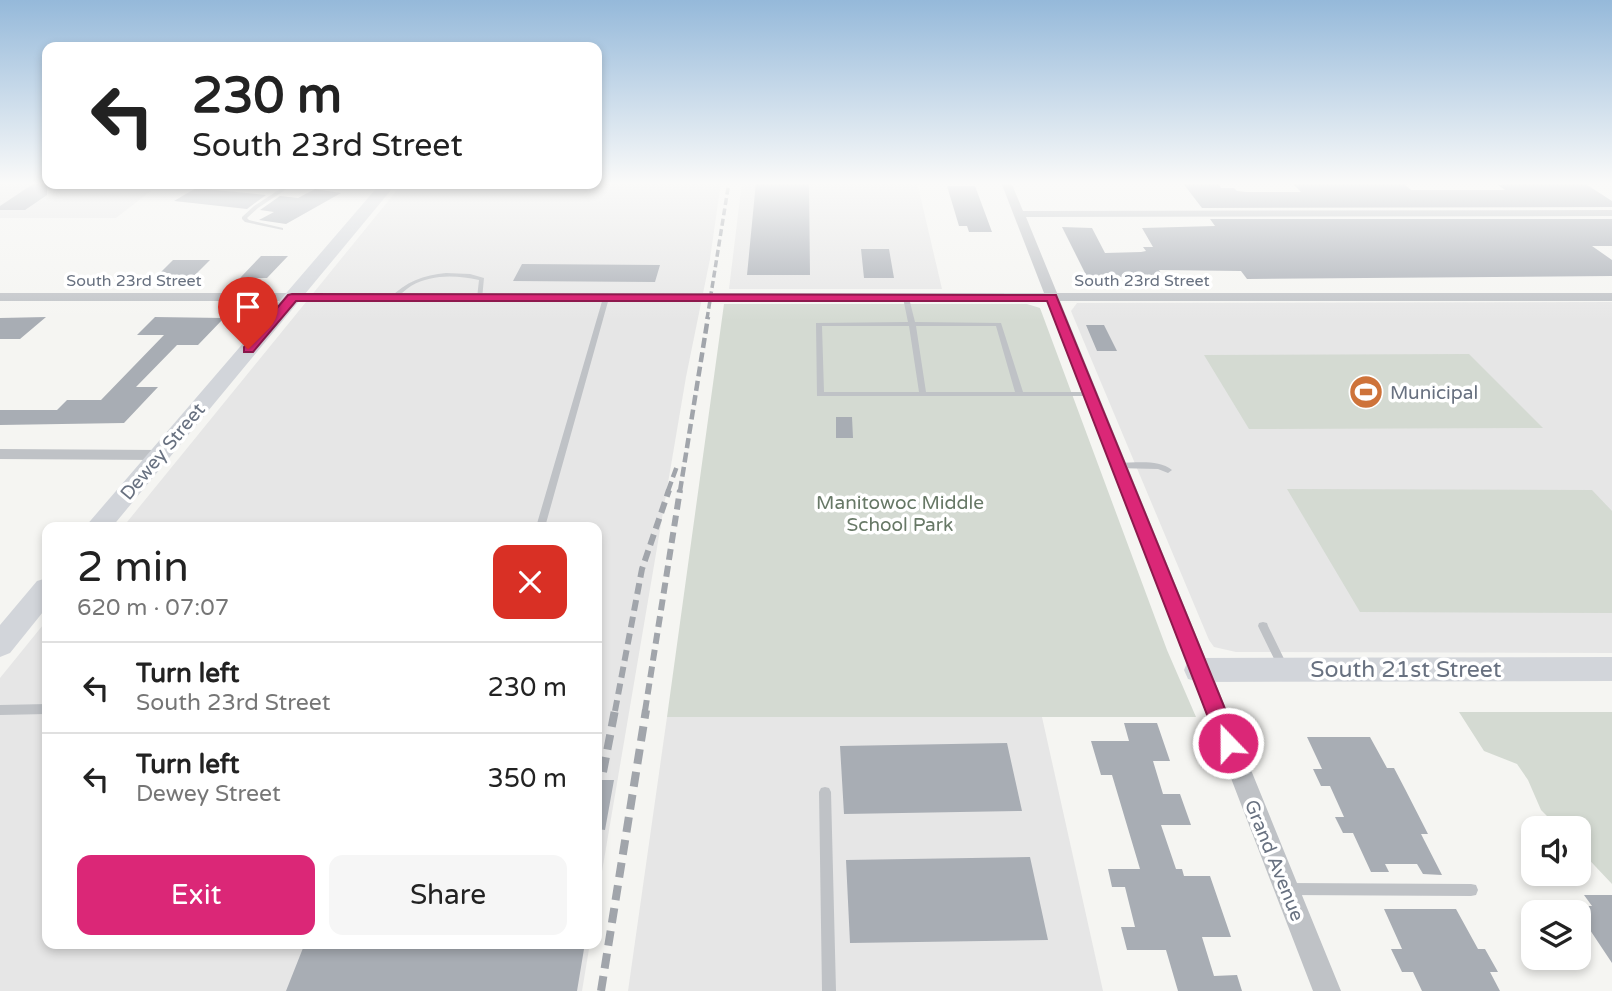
<!DOCTYPE html>
<html lang="en">
<head>
<meta charset="utf-8">
<style>
  :root { --surface:#fff; --page:#f6f6f6; --text:#222; --muted:#767676; --line:#e0e0e0; --accent:#db2777 }
  body { margin:0; font-family:"Varela Round",sans-serif; background:var(--page); color:var(--text); height:100vh; display:flex; flex-direction:column; font-size:26px; white-space:nowrap }
  * { box-sizing:border-box; margin:0 }
  p { font-size:23px; color:var(--muted) }
  .icon { flex:none; width:38px; height:38px; fill:none; stroke:currentColor; stroke-width:2; stroke-linecap:round; stroke-linejoin:round }
  .map { position:relative; flex:1; overflow:hidden }
  .drawer { position:absolute; left:42px; top:522px; width:560px; height:427px; display:flex; flex-direction:column; background:var(--surface); border-radius:14px; box-shadow:0 4px 10px #0003 }
  .drawer>* { flex:none }
  .hud { position:absolute; left:42px; top:42px; width:560px; height:147px; border-radius:14px; box-shadow:0 4px 10px #0003; background:#fff; color:var(--text); overflow:hidden }
  .fabs { position:absolute; left:1521px; top:816px; display:grid; gap:14px }
  .fabs a { display:grid; place-items:center; width:70px; height:70px; border-radius:14px; background:var(--surface); box-shadow:0 4px 10px #0003; font-size:35px }
  .pin { position:absolute; display:grid; place-items:center; width:60px; height:60px; color:#fff; margin:-72px -30px; border-radius:50% 50% 50% 0; rotate:-45deg; box-shadow:0 0 7px #0007 }
  .pin .icon { rotate:45deg }
  .me { position:absolute; width:77px; margin:-38px; rotate:338deg; stroke-linejoin:round; filter:drop-shadow(0 0 5px #0008) }
  .turn { display:flex; align-items:center; gap:24px; height:147px; padding:0 35px; font-size:32px }
  .turn .icon { width:91px; height:91px; stroke-width:2.5 }
  .turn b { display:block; font-size:49px; line-height:60px }
  .round { display:grid; place-items:center; flex:none; width:74px; height:74px; border-radius:14px; background:var(--page) }
  .headline { display:flex; align-items:center; justify-content:space-between; height:119px; padding:0 35px }
  h1 { font-size:42px; font-weight:600; line-height:52px }
  .primary-button { display:flex; gap:14px; margin-top:auto; padding:14px 35px }
  .primary-button a { flex:1; height:80px; border-radius:14px; background:var(--accent); color:#fff; font-size:28px; font-weight:600; line-height:80px; text-align:center }
  .primary-button a+a { background:var(--page); color:var(--text) }
  ul { padding:0; list-style:none }
  li { display:flex; align-items:center; gap:21px; height:91px; padding:0 35px; border-top:2px solid var(--line) }
  li div { flex:1 }
  li b { display:block; font-size:26px }
  li em { font-style:normal }
  .map>svg:first-child { display:block }
  .built { fill:#e6e6e6 }
  .green { fill:#d4dad2 }
  .building { fill:#a8adb4 }
  .lines { fill:none; stroke-linecap:round; stroke-linejoin:round }
  .lane { fill:#bfc2c6; fill-rule:evenodd }
  .street { fill:#bfc2c6; fill-rule:evenodd }
  .secondary { fill:#d2d5da; fill-rule:evenodd }
  .rail-far3 { stroke:#a1a5ab; stroke-width:3.5; stroke-dasharray:7 3.5; stroke-linecap:butt }
  .rail-far2 { stroke:#a1a5ab; stroke-width:4.5; stroke-dasharray:10 4.5; stroke-linecap:butt }
  .rail-far1 { stroke:#a1a5ab; stroke-width:6; stroke-dasharray:11 6; stroke-linecap:butt }
  .rail { stroke:#a1a5ab; stroke-width:8; stroke-dasharray:15 8; stroke-linecap:butt }
  .route { fill:#db2777; stroke:#8e194d; stroke-width:2 }
  .labels { text-anchor:middle; stroke-width:7; stroke-linejoin:round; paint-order:stroke }
  .far-street-label { font-size:16px; fill:#687180; stroke:#fff }
  .poi-label { font-size:19px; fill:#687180; stroke:#fff; text-anchor:start }
  .street-label { font-size:19px; fill:#687180; stroke:#fff }
  .park-label { font-size:19px; fill:#677866; stroke:#fff }
  .near-street-label { font-size:23px; fill:#687180; stroke:#fff }
</style>
</head>
<body>
<div class="map">
<svg width="1612" height="991" viewBox="0 0 1612 991">
  <rect width="100%" height="100%" fill="#f5f5f2"/>
  <path class="built" d="M0,182L47,184H160L116,218H0Z
    M721,182L710,259L686,377L597,901V527H123L402,184Z
    M742,182H917L942,289H729Z
    M1612,302V653L1236,652L1214,647L1209,640L1071,311L1077,303Z
    M47,620V943H590L582,991H0V678Z
    M667,717H1042L1103,991H628Z"/>
  <path class="green" d="M724,304H1027L1040,308L1167,650L1196,717H667Z
    M1469,354L1543,428L1249,429L1204,355Z
    M1287,489L1592,490L1612,511V613L1360,612Z
    M1459,712H1612V884L1579,849L1578,828H1559L1541,810L1528,780L1517,764L1484,751Z"/>
  <path class="building" d="M36,182H47V195L25,210H0V206Z
    M756,182H809L810,275H747Z
    M1182,182H1217L1221,188H1234L1237,191L1247,192H1301L1292,183L1402,182L1411,190H1505L1498,185H1505L1501,183H1584L1612,201V207L1202,208Z
    M947,186H975L992,232H969L967,226H959Z
    M196,188L266,195L247,209L174,201Z
    M315,189L341,193L286,224L259,220L274,212L260,210L280,196L298,198Z
    M1210,219H1612V246H1592L1612,260V276L1247,279L1241,271L1159,270L1163,277H1087L1062,227L1092,228L1105,253L1141,252L1146,251L1143,247H1153L1142,228L1215,226Z
    M861,249H889L894,278H864Z
    M261,256H288L267,278H240Z
    M173,260H210L194,276H157Z
    M522,264L660,265L655,282L513,281Z
    M46,317L20,339H0V318Z
    M155,317L224,318L198,345H177L136,387H158L124,423L0,425V410H57L67,400H101L164,335H137Z
    M1086,325H1104L1117,351H1097Z
    M836,417H852L853,438H836Z
    M1124,723H1157L1170,761H1153L1163,794H1180L1191,825H1161L1176,869H1182L1184,876H1210L1231,937H1202L1214,976L1237,975L1242,991H1178L1166,950H1127L1121,927H1135L1125,887H1112L1108,869H1140L1112,775H1101L1091,741H1129Z
    M1307,737H1370L1387,768H1394L1405,789L1428,834H1421L1442,875L1423,874L1417,864H1385L1389,872H1371L1353,833H1343L1335,817H1344L1330,786H1321L1313,769H1322Z
    M1007,743L1022,811L844,814L840,746Z
    M597,780H614L605,830L597,829Z
    M1030,857L1048,940L850,943L846,860Z
    M1584,895H1612V963L1574,906H1592Z
    M1384,909H1456L1478,949H1485L1498,972H1490L1500,991H1422L1413,972H1402L1391,949H1402Z
    M305,943H585L577,991H286Z"/>
  <g class="lines">
    <path class="lane" d="M288,184H294L258,208L247,218L249,220L283,228V230L245,222L242,219V217L254,206Z
      M323,184H354L351,186H326Z
      M446,273L470,274L484,278L482,299L480,300L477,298L479,280C456,275 432,274 411,286C405,290 399,296 393,300L390,298C405,282 424,275 446,273Z
      M606,296L609,298L545,527H536L603,298Z
      M906,296L909,298L915,322L1001,323L1023,392H1089L1093,394L1089,396H817L816,323L908,322L903,298ZM822,326H909L919,392H824ZM916,326H996L1015,392H926Z
      M1118,463C1136,463 1158,459 1172,470L1168,473L1158,469L1115,468L1114,466Z
      M1263,622L1267,623L1268,626L1288,667L1287,670L1283,671L1279,670L1278,667L1258,626L1259,623Z
      M47,704V714L0,715V705Z
      M825,787L829,788L831,792L836,991H822L819,792L821,788Z
      M1288,883L1471,884L1476,885L1478,890L1476,895L1471,896L1288,895L1283,894L1281,889L1283,884Z"/>
    <path class="street" d="M1001,182H1011L1023,211L1612,210V216L1026,217L1057,293H1612V301H1060L1341,991H1313L1047,301H0V293H1044Z
      M0,449L158,450L166,455L158,460L0,459Z"/>
    <path class="secondary" d="M380,184H396L112,527H85Z
      M47,578V607L10,653L0,657V625L37,581Z
      M1612,657V681L1199,682L1188,679L1184,670L1188,661L1199,658Z"/>
    <path class="rail-far3" d="M707,319L729,182"/>
    <path class="rail-far2" d="M668,491L677,466
      M680,491L708,317"/>
    <path class="rail-far1" d="M615,711L642,569L669,490
      M645,711L680,490"/>
    <path class="rail" d="M603,772L615,710
      M601,991L646,710"/>
  </g>
  <linearGradient id="sky" x2="0" y2="1"><stop stop-color="#95b9da"/><stop offset="0.57" stop-color="#fafaf9"/><stop offset="1" stop-color="#fafaf9" stop-opacity="0"/></linearGradient>
  <rect width="1612" height="321" fill="url(#sky)"/>
  <path class="route" d="M292,294L1056,295L1239,743L1236,750L1228,752L1221,750L1218,743L1047,301H296L253,352H244V347L288,295Z"/>
  <defs>
    <g id="stadium-disc" transform="scale(1.75)"><circle r="9.5" fill="#ce733a" stroke="#fff"/><path d="M0-5a6.5 5 0 1 0 0 10a6.5 5 0 1 0 0-10ZM-3.5-1.8h7v3.6h-7Z" fill="#fff"/></g>
  </defs>
  <g fill-rule="evenodd">
    <use href="#stadium-disc" x="1366" y="392"/>
  </g>
  <g class="labels">
    <g class="far-street-label">
      <text x="134" y="286">South 23rd Street</text>
      <text x="1142" y="286">South 23rd Street</text>
    </g>
    <g class="poi-label">
      <text x="1390" y="399">Municipal</text>
    </g>
    <g class="street-label">
      <text transform="translate(162 451) rotate(-50)" y="7">Dewey Street</text>
      <text transform="translate(1275 860) rotate(68)" y="7">Grand Avenue</text>
    </g>
    <g class="park-label">
      <text x="900" y="509">Manitowoc Middle<tspan x="900" dy="22">School Park</tspan></text>
    </g>
    <g class="near-street-label">
      <text x="1406" y="677">South 21st Street</text>
    </g>
  </g>
</svg>
<div class="fabs">
<a><svg class="icon" aria-label="sound" viewBox="0 0 24 24"><path d="M4 9h4l5-4v14l-5-4H4zM17 9q2 3 0 6"/></svg></a>
<a><svg class="icon" aria-label="layers" viewBox="0 0 24 24"><path d="M12 4l9 5-9 5-9-5zM3 14l9 5 9-5"/></svg></a>
</div>
<div class="pin" style="left:248px;top:349px;background:#d93025"><svg class="icon" aria-label="arrive" viewBox="0 0 24 24"><path d="M6 21V4h12l-3 4 3 4H6"/></svg></div>
<svg class="me" style="left:1228px;top:743px" viewBox="-20 -20 40 40"><circle r="17" fill="#db2777" stroke="#fff" stroke-width="3"/><path d="M0-11L8 9 0 5-8 9z" fill="#fff"/></svg>
<div class="hud">
<div class="turn"><svg class="icon" aria-label="left" viewBox="0 0 24 24"><path d="M17 20v-9H6M10 6l-5 5 5 5"/></svg><div><b>230 m</b>South 23rd Street</div></div>
</div>
<section class="drawer">
<div class="headline"><div><h1>2 min</h1><p>620 m · 07:07</p></div><a class="round" style="background:#d93025;color:#fff"><svg class="icon" aria-label="close" viewBox="0 0 24 24"><path d="M6 6l12 12M18 6L6 18"/></svg></a></div>
<ul>
<li><svg class="icon" aria-label="left" viewBox="0 0 24 24"><path d="M17 20v-9H6M10 6l-5 5 5 5"/></svg><div><b>Turn left</b><p>South 23rd Street</p></div><em>230 m</em></li>
<li><svg class="icon" aria-label="left" viewBox="0 0 24 24"><path d="M17 20v-9H6M10 6l-5 5 5 5"/></svg><div><b>Turn left</b><p>Dewey Street</p></div><em>350 m</em></li>
</ul>
<div class="primary-button"><a>Exit</a><a>Share</a></div>
</section>
</div>
</body>
</html>
